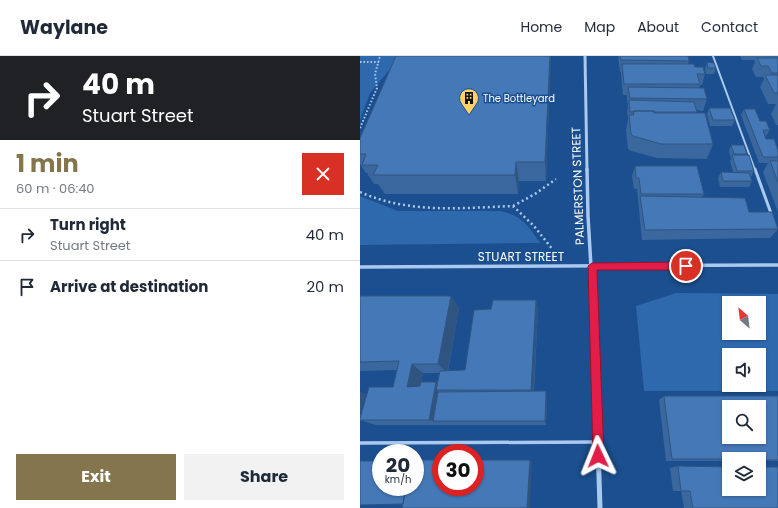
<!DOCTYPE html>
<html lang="en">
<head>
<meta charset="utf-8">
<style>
  :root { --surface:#fff; --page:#f2f2f3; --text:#1f2937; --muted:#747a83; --line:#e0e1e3; --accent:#84754c }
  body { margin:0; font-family:Poppins,sans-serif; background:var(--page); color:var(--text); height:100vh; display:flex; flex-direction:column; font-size:15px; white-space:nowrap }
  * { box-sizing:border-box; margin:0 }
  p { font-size:13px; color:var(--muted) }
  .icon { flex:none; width:22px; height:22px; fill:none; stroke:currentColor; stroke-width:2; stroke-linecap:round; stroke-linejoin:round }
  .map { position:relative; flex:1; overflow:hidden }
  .drawer { display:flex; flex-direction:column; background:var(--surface); width:360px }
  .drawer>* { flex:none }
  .banner { background:#202124; color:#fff; overflow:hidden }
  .needle { width:26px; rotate:332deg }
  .fabs { position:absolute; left:362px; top:240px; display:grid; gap:8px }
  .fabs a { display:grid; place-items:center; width:44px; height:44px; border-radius:0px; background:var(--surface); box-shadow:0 1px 3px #0004; font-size:20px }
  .speed { position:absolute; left:12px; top:388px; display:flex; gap:8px; font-size:20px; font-weight:700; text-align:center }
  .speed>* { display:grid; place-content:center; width:52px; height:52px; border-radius:50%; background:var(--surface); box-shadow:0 1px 3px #0004; line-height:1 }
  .speed small { font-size:10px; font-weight:400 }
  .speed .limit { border:6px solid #d22; background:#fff; color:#111 }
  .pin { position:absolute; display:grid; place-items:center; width:34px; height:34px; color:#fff; margin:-17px; border:2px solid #fff; border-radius:50%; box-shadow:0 1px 4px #0007 }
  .me { position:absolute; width:44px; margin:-22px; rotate:358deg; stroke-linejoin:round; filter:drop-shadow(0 0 3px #0008) }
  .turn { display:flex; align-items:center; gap:14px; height:84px; padding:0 16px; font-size:18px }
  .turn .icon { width:52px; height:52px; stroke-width:2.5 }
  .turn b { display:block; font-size:28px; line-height:34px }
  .round { display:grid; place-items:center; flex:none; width:42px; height:42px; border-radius:0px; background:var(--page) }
  .head { display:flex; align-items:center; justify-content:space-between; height:68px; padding:0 16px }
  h1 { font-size:24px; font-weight:700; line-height:30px; color:var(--accent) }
  .cta { display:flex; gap:8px; margin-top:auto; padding:8px 16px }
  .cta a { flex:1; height:46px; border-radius:0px; background:var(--accent); color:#fff; font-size:16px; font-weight:700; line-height:46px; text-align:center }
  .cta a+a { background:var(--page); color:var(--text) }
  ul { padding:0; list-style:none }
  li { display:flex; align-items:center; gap:12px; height:52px; padding:0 16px; border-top:1px solid var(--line) }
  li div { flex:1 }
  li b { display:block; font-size:15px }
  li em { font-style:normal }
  header { display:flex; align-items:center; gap:24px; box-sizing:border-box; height:56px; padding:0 20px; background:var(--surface); border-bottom:1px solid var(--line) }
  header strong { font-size:19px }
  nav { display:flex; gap:22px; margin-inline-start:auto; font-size:14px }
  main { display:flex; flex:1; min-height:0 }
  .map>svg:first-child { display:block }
  .green { fill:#2e69ad; fill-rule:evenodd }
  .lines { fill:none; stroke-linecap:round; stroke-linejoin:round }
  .path-far1 { stroke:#a9c9ee; stroke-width:2; stroke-dasharray:1.5 2; stroke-linecap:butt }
  .path { stroke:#a9c9ee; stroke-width:2.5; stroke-dasharray:2 3; stroke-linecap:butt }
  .lane-far2 { stroke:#a9c9ee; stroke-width:2 }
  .lane-far1 { stroke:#a9c9ee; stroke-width:3 }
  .lane { stroke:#a9c9ee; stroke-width:3.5 }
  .street-far2 { stroke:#a9c9ee; stroke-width:3 }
  .street-far1 { stroke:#a9c9ee; stroke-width:3.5 }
  .street { stroke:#a9c9ee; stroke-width:5 }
  .wall { fill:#3a679d; fill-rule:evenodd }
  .shaded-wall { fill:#305480 }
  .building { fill:#4478b7; stroke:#305480; fill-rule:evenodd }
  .route { fill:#e11d48; stroke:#92132f }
  .labels { text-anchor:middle; stroke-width:3; stroke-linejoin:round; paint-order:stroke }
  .far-poi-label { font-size:10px; fill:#fff; stroke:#1b4f8f; text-anchor:start }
  .street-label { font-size:12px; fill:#fff; stroke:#1b4f8f }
</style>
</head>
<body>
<header>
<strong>Waylane</strong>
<nav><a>Home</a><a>Map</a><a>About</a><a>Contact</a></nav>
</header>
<main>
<section class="drawer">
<div class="banner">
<div class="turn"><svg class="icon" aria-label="right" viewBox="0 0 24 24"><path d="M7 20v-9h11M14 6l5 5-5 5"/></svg><div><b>40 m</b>Stuart Street</div></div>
</div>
<div class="head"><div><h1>1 min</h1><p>60 m · 06:40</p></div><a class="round" style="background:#d93025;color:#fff"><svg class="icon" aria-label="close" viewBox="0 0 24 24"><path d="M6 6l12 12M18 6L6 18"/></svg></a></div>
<ul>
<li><svg class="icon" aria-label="right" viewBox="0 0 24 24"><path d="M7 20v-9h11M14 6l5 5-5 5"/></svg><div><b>Turn right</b><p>Stuart Street</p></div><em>40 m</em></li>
<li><svg class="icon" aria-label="arrive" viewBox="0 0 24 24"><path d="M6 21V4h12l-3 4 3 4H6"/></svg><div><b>Arrive at destination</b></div><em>20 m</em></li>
</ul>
<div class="cta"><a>Exit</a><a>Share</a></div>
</section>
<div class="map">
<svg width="418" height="452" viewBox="0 0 418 452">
  <rect width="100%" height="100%" fill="#1b4f8f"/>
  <path class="green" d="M0,0H41L10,37L0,64Z
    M0,140L38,155H140C161,159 168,169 180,187L0,189Z
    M316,237L418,238V335H284L276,250ZM369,247H399V277H369ZM369,299H399V329H369Z"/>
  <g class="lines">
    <path class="path-far1" d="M0,6H19
      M0,72L17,32L15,18L20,0"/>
    <path class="path" d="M0,136C49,158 101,152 153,150L174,170L193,194
      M153,150L175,138L196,123"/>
    <path class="lane-far2" d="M353,0L395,114"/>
    <path class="lane-far1" d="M395,113L412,160"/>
    <path class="lane" d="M0,387L238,386"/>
    <path class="street-far2" d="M225,0L227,114"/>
    <path class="street-far1" d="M227,113L228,160L234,262
      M0,211L418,209"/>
    <path class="street" d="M234,261L240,452"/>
  </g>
  <path class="wall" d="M191,0L186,125H159L158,138H25L18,128H14L7,117H6L0,108V82Z
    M258,0H328L329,5L328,8L335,11L345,18L342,29H340L339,32L347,43L343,55L337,54V57L353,88L347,103L297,102L271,95L268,93L266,74L268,63L267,56L268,52L267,43V39H263L261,19V16H260Z
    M380,0H418V69H416L411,58L416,48H408L400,31L404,23L403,21H396L392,13L395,6L394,4H382Z
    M347,6L356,12L354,18H346L345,13Z
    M349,52L375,64L372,70H350L347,58Z
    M384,53L410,74L406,80H405L406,83L418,94V156L403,116L408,107H399L381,59Z
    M371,89L387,98L386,99L394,115L391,121L392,125L389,131H360L358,122L361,116H373L370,105L371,103L369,95Z
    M275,110L344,138L342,141L389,156L418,173L410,182L282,184L277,133H274L272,120Z
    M0,240H91L99,252L88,315L105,314L176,244L178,254L174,335L187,340L186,369H16L0,364L33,331L37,314L0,315ZM63,317H79L77,328L61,326Z
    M304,340H418V405H399V403H369V405H306L299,344Z
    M318,410L418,452H324L321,435H313L310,412Z"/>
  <path class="shaded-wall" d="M190,0H191L186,125L185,106Z
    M156,106L159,125L158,138L155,119Z
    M91,240L99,252L87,317L78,308Z
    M176,244L178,254L173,340L171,334Z
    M52,308L63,317L59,338L47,331Z
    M76,326L85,334H76L85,340L73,365L69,364Z
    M186,335L187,340L186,369L185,365Z
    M0,336L6,338L0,359Z
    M170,404L172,406L170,452H167Z"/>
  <path class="building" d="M36,0H190L185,106H156L155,119H13L18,109H2L6,98H0V82Z
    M260,0H328L329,5L261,4Z
    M397,2H418V17H412L408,10H401Z
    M347,6L354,7L356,12H348Z
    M262,8H334L335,11H343L345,18H337L340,28H264Z
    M405,19H418V37H414Z
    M268,31L344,32L347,43L270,42Z
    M269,44L334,46L337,56H294V55H273V56H270Z
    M349,52H370L375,64H353Z
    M384,53H395L400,65H406L410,74H403L406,83H414L418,94V101H403Z
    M273,55H294V57H345L353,88H301L273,80L271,78L269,59H274Z
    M371,89H384L387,98H374Z
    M372,99H389L394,115H377Z
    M410,105H418V126Z
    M275,110H337L344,138H281L279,122H276Z
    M361,116L389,117L392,125H363Z
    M280,140L385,142L389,156H412L418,173L285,174Z
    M0,240H91L78,308H52L47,331L60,330L61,326H76L69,364H0V362L9,331H33L39,305L0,306Z
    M133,244H176L171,334H76L80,315L105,314L114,254L131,253Z
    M186,335L185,365H73L78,336Z
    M304,340H418V404H399V403H312ZM369,351H399V381H369Z
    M55,404H81V431H115V404H170L167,452H42L46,431H55Z
    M0,405H21V431H46L43,448L0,449Z
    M318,410L369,411V433H399V411H418V452H333L330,435H321Z"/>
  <path class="route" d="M326,206L331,210L326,214H237L244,400L243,404L238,405L234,404L233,400L228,210L232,207Z"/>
  <defs>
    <g id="building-pin" transform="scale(1)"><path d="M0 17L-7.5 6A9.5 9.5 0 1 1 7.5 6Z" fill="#ffd166" stroke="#1b4f8f"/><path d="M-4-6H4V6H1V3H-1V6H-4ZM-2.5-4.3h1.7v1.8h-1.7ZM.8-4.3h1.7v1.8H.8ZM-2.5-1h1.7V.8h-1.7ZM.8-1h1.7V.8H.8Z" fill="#111"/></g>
  </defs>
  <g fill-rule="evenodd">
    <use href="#building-pin" x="109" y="42"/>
  </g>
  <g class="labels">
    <g class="far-poi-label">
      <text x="123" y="46">The Bottleyard</text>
    </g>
    <g class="street-label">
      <text transform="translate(218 130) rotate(-92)" y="4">PALMERSTON STREET</text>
      <text x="161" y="205">STUART STREET</text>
    </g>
  </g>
</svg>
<div class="fabs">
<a><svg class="needle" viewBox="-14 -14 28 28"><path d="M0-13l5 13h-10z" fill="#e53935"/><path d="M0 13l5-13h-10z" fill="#747a83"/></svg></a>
<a><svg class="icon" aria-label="sound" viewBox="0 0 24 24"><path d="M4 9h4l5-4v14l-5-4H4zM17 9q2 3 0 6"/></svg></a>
<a><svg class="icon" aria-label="search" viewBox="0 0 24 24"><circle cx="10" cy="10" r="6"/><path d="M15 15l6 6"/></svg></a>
<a><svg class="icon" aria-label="layers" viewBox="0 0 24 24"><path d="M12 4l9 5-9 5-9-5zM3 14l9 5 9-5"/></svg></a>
</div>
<div class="speed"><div>20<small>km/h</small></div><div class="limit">30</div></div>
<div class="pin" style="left:326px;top:210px;background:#d93025"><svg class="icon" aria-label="arrive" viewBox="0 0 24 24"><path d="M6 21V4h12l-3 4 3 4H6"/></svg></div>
<svg class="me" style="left:238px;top:400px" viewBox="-20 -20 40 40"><path d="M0-17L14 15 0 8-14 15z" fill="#e11d48" stroke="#fff" stroke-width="4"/></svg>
</div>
</main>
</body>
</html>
